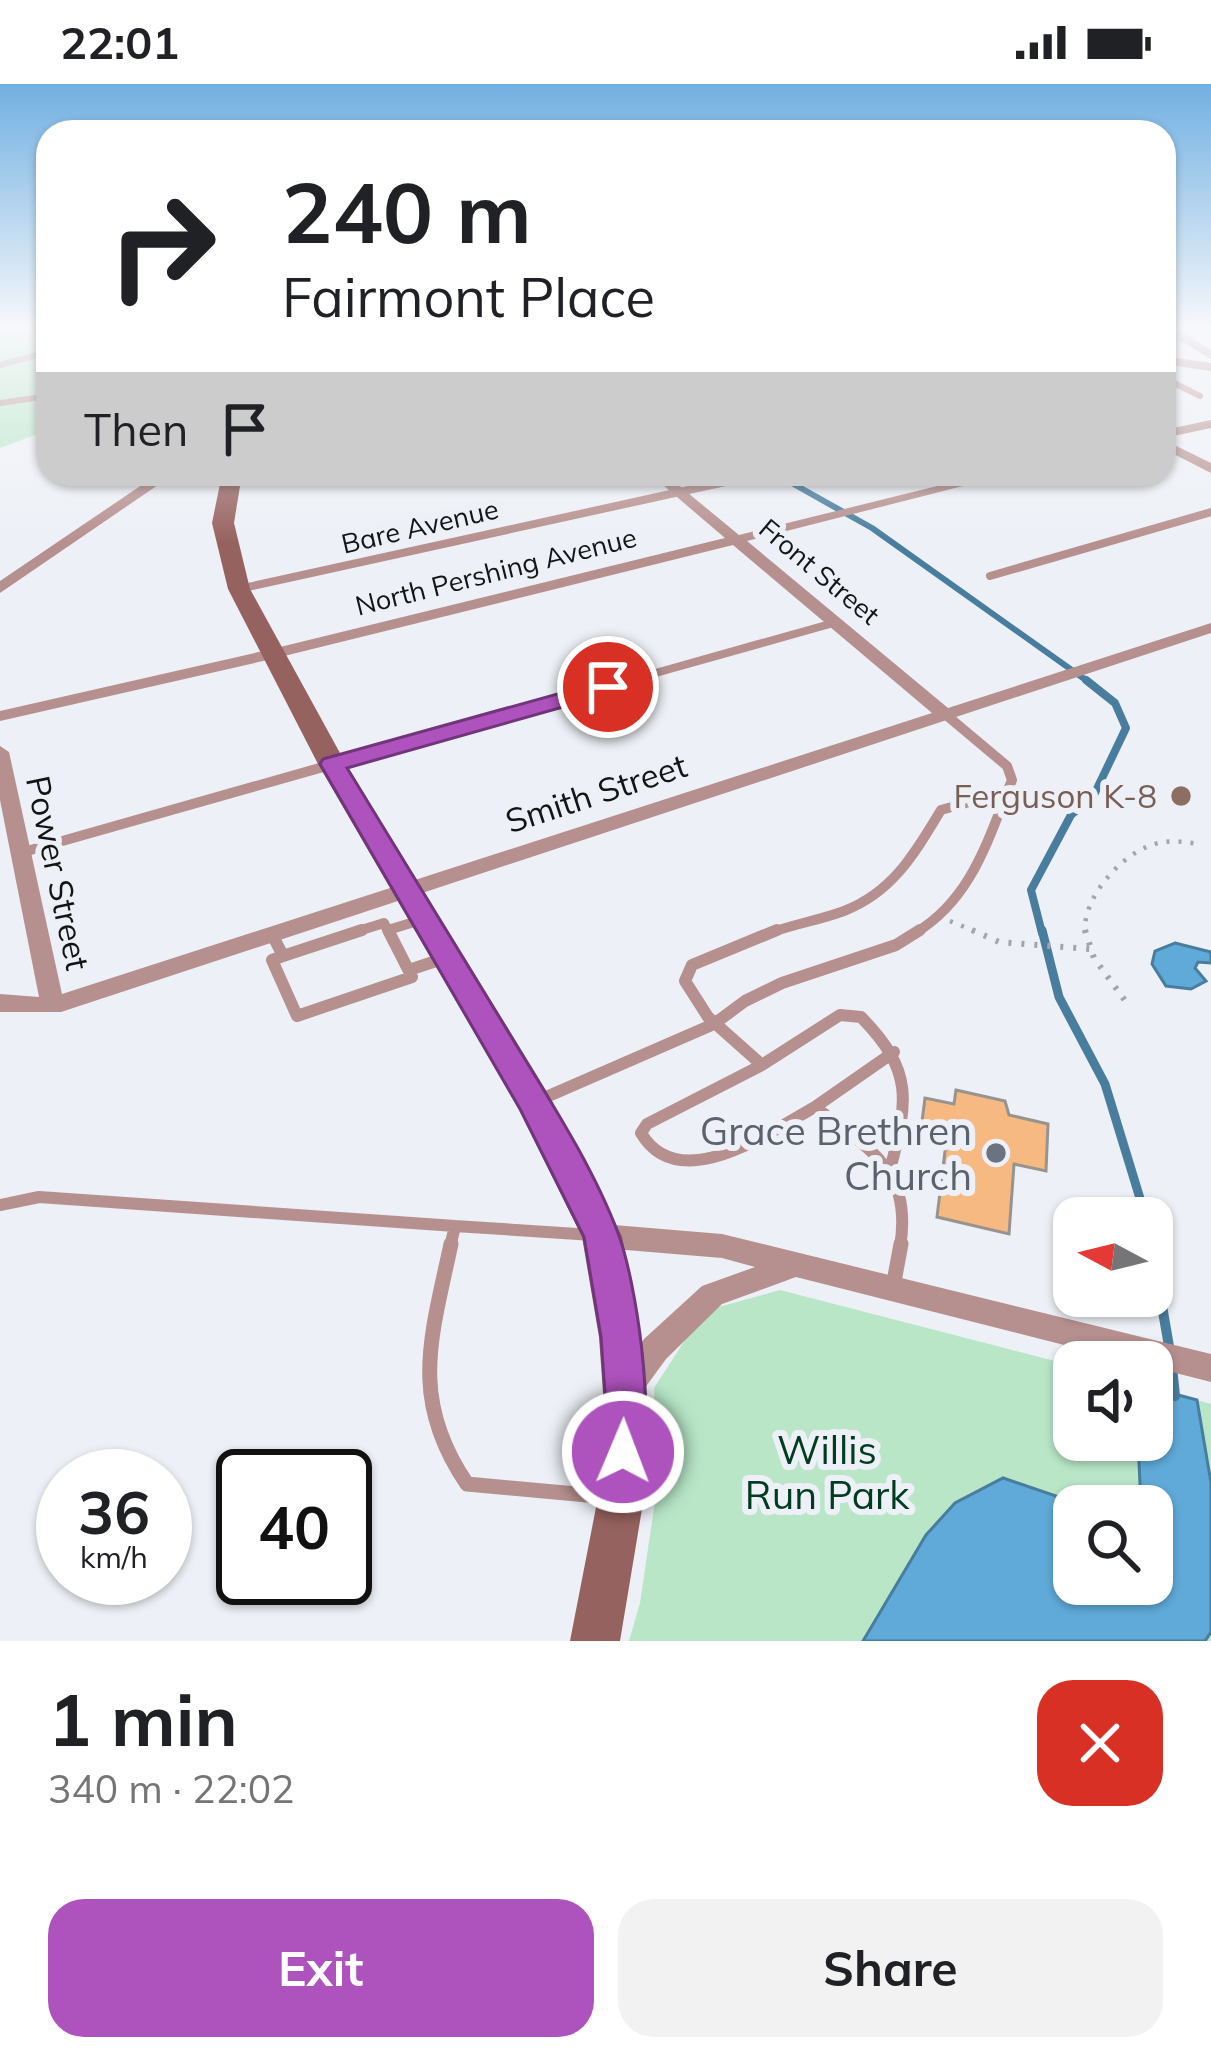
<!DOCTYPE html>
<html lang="en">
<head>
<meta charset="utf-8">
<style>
  :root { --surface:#fff; --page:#f2f2f2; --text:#202124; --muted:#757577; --accent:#ae52bd }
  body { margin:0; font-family:Mulish,sans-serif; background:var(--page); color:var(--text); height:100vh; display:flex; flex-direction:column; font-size:45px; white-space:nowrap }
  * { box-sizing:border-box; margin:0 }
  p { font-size:39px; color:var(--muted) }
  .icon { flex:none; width:66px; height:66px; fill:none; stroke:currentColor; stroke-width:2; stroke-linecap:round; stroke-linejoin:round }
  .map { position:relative; height:1557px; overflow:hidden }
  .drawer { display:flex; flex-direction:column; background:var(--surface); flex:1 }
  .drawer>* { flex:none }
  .banner { position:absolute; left:36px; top:36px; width:1140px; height:366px; border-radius:36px; box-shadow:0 3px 9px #0004; background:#fff; color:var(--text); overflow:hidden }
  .needle { width:78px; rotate:277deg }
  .controls { position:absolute; left:1053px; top:1113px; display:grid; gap:24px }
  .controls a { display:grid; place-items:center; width:120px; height:120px; border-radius:24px; background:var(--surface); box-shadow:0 3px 9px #0004; font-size:60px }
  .speed { position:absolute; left:36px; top:1365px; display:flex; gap:24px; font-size:60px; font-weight:700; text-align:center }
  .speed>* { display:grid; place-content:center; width:156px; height:156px; border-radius:50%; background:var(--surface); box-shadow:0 3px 9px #0004; line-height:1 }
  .speed small { font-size:30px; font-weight:400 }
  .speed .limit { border:6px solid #111; border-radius:18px; background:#fff; color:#111 }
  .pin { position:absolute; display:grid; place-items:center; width:102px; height:102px; color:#fff; margin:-51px; border:6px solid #fff; border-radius:50%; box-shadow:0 3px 12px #0007 }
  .me { position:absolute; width:132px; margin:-66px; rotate:1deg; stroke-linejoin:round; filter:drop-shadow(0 0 9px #0008) }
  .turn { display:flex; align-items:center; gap:42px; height:252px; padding:0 48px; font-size:54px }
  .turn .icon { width:156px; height:156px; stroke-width:2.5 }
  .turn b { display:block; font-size:84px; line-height:102px }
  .then { display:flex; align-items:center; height:114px; padding:0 48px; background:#0003; gap:24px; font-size:45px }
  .round { display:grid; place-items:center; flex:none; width:126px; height:126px; border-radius:36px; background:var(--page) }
  .summary { display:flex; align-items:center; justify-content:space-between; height:204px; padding:0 48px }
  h1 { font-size:72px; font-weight:700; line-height:90px }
  .primary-button { display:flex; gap:24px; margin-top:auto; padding:24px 48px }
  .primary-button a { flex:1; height:138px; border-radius:36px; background:var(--accent); color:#fff; font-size:48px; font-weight:700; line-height:138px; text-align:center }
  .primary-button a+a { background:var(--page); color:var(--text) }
  .status { display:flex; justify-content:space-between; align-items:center; height:84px; padding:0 60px; background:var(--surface); direction:ltr }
  .status svg { height:33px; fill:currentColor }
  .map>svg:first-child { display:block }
  .green { fill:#b8e6c7; fill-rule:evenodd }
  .water { fill:#60aad9; stroke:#497d9e; stroke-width:3 }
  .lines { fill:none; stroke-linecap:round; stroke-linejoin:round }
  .stream-far4 { stroke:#497d9e; stroke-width:4.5 }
  .stream-far3 { stroke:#497d9e; stroke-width:6 }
  .stream-far2 { stroke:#497d9e; stroke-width:8 }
  .stream-far1 { stroke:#497d9e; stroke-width:9 }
  .stream { stroke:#497d9e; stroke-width:10 }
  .building { fill:#f6b981; stroke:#97938f; stroke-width:3 }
  .path-far1 { stroke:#a2a5a9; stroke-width:4.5; stroke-dasharray:3 9; stroke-linecap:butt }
  .path { stroke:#a2a5a9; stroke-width:6; stroke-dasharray:3 10; stroke-linecap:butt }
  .lane-far4 { stroke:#b6908e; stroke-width:6 }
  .lane-far3 { stroke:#b6908e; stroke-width:8 }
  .lane-far2 { stroke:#b6908e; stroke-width:10 }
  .lane-far1 { stroke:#b6908e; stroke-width:12 }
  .lane { stroke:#b6908e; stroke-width:15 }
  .street { fill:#b6908e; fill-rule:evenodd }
  .secondary { fill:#96625f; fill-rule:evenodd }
  .route { fill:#ae52bd; stroke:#71357b; stroke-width:3 }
  .education-dot { fill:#8d6e63; stroke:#edf0f6; stroke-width:4.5 }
  .worship-dot { fill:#6b7280; stroke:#edf0f6; stroke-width:4.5 }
  .labels { text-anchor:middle; stroke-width:12; stroke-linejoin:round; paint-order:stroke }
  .far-street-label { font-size:27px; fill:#131416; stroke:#edf0f6 }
  .street-label { font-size:33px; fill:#131416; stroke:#edf0f6 }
  .education-label { font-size:33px; fill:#785e54; stroke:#edf0f6; text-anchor:end }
  .near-worship-label { font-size:39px; fill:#5b616d; stroke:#edf0f6; text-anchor:end }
  .near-park-label { font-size:39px; fill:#003d20; stroke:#edf0f6 }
</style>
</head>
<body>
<div class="status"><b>22:01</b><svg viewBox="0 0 49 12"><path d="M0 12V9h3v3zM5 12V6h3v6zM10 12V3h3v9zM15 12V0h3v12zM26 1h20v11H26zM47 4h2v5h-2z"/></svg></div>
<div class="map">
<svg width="1211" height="1557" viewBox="0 0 1211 1557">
  <rect width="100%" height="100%" fill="#edf0f6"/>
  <path class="green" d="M0,241H48V346L0,364Z
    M780,1206L1074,1282V1356H1152V1304L1211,1320V1557H629L640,1519L657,1404L654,1304L704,1227ZM1074,1422H1152V1500H1074Z"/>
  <path class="water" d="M1175,859L1211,868V879L1198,878L1195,884L1206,897L1191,905L1166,902L1152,880L1155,867Z
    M1152,1304L1197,1316L1211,1399V1548L1205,1557H863L926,1451L955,1419L1003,1394L1085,1422H1074V1500H1152V1422H1141L1138,1356H1152Z"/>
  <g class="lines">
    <path class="stream-far4" d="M776,390L795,401"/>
    <path class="stream-far3" d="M790,398L872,444L1090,599"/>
    <path class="stream-far2" d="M1042,849L1031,806L1071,731L1093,713L1126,644L1115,619L1086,596"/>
    <path class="stream-far1" d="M1042,846L1059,913L1105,1000L1146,1134"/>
    <path class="stream" d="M1152,1164L1170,1268
      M1172,1283L1175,1312"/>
  </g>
  <path class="building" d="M956,1006L1005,1017L1009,1031L1048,1040L1046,1087L1014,1080L1009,1150L937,1133L946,1059L920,1053L925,1014L954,1020Z"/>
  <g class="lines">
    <path class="path-far1" d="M950,837L979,849
      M1085,849C1082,815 1120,771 1152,761C1167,755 1184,758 1200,760"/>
    <path class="path" d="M972,846L999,858L1090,865
      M1085,846L1094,874L1129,922"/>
    <path class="lane-far4" d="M0,281L48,268
      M1164,294L1200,312
      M0,319L48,312
      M712,401L733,390"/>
    <path class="lane-far3" d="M990,492L1211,428
      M239,505L725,398
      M620,599L837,538"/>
    <path class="lane-far2" d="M20,769L630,596
      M388,846L424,835
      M352,849L384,839L389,849
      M770,849C794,840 820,836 844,827C893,808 915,769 941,726L1009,707
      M915,849C972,815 988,755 1012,696L1007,682L945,630"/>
    <path class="lane-far1" d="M777,846L692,881L685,897L708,933L762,981L647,1040L641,1049C679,1113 768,1049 815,1023C870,1066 913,1086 900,1163
      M272,850L283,872
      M283,872L272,876L297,932L412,893L388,846
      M283,872L362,846
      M409,886L445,874
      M762,981L840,931L861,933C914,987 908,1017 890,1086
      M537,1017L714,940L745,917L782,899L896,861L920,846
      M815,1023L894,968
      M0,1121L39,1113L455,1142
      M450,1163L455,1142L593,1151"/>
    <path class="lane" d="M451,1160C431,1254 409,1315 467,1400L609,1413
      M893,1203L901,1160"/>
    <path class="street" d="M1164,241H1171L1211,266V275L1164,247Z
      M1164,272L1211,279V287L1164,280Z
      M1211,336V344L1164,354V346Z
      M1164,356L1211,379V389L1164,365Z
      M158,390H174L0,509V497Z
      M225,390H355L348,394L230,397L225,396Z
      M650,390H665L739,451L986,390H1010L747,457L948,624L1211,539V549L61,928H0V910L39,913L0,716V662L9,668L62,910L932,629L733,461L272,575L0,637V627L272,565L725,454Z
      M602,1140L722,1150L1211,1270V1298L1152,1283V1278H1131L796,1193L722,1220L666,1275L639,1312L628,1317L617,1312L613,1302L644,1255L702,1202L755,1183L722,1174L602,1164L592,1161L588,1152L592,1143Z"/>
    <path class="secondary" d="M222,390H242L234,439L250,505L346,680L547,1008L622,1152L641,1253L648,1323L644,1413L620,1557H570L598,1413L604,1323L599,1253L582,1153L519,1025L318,680L228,505L212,439Z"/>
  </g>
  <linearGradient id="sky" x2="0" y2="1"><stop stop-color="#71b0e2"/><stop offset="0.53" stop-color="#f7f8fb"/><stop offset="1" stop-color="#f7f8fb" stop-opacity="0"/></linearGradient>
  <rect width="1211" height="459" fill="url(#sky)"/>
  <path class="route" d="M608,596L616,598V608L347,684C401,772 455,860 509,949C547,1012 592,1080 618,1149C636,1196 657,1337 638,1382L623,1388L609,1382L603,1368L606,1323L601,1253L584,1153L520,1025L320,680L323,675Z"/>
  <circle class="education-dot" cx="1181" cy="712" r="12"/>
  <circle class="worship-dot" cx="996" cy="1069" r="12"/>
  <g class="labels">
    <g class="far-street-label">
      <text transform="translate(420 443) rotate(-13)" y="9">Bare Avenue</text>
      <text transform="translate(496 488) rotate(-14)" y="9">North Pershing Avenue</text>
      <text transform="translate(819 488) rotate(40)" y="9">Front Street</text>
    </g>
    <g class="street-label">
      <text transform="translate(596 709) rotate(-18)" y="12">Smith Street</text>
      <text transform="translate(58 789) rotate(78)" y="12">Power Street</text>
    </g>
    <g class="education-label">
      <text x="1157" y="724">Ferguson K-8</text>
    </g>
    <g class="near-worship-label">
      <text x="972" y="1061">Grace Brethren<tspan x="972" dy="45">Church</tspan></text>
    </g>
    <g class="near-park-label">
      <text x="827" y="1380">Willis<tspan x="827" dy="45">Run Park</tspan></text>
    </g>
  </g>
</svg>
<div class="controls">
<a><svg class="needle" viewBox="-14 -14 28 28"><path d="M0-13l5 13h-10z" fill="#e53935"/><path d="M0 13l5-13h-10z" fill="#757577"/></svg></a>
<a><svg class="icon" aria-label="sound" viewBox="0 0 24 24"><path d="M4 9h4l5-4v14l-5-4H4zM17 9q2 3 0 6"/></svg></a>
<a><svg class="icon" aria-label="search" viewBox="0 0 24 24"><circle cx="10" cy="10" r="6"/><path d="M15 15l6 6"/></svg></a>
</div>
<div class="speed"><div>36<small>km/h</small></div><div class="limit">40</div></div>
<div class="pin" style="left:608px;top:603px;background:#d93025"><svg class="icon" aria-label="arrive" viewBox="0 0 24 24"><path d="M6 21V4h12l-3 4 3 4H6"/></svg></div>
<svg class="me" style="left:623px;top:1368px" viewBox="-20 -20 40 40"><circle r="17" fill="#ae52bd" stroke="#fff" stroke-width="3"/><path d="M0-11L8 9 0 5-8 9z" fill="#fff"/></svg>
<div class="banner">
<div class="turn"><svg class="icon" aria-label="right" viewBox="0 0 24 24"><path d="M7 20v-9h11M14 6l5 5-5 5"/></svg><div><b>240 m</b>Fairmont Place</div></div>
<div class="then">Then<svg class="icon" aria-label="arrive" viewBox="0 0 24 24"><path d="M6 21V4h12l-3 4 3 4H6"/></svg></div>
</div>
</div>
<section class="drawer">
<div class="summary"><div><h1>1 min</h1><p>340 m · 22:02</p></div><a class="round" style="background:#d93025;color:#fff"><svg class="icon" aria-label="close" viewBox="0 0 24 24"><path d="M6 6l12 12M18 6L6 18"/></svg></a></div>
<div class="primary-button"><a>Exit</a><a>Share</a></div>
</section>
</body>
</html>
